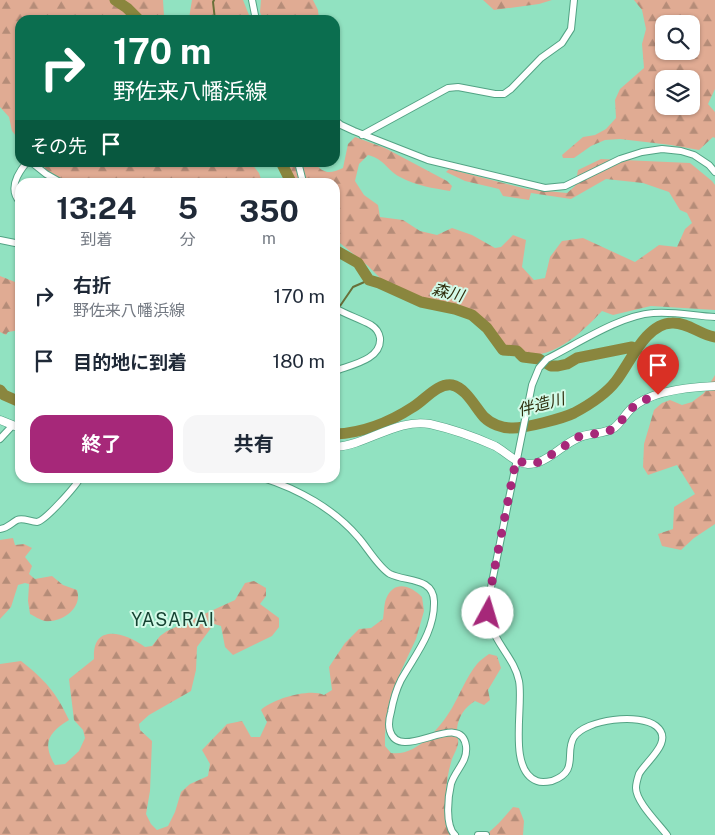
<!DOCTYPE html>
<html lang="ja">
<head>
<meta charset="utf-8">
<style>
  :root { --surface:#fff; --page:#f6f6f7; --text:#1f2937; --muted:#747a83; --accent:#a62879 }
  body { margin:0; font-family:"Public Sans","Noto Sans JP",sans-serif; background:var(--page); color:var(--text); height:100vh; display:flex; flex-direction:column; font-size:19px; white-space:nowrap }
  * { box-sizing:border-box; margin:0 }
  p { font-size:16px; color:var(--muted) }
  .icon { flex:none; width:28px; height:28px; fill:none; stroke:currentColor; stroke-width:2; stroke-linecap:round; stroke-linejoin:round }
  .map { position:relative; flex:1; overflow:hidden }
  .sheet { position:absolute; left:15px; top:178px; width:325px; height:305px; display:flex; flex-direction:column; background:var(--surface); border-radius:15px; box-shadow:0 1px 4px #0004 }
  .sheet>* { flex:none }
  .guide { position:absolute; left:15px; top:15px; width:325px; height:152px; border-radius:15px; box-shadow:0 1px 4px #0004; background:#0b6e4f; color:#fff; overflow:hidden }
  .fabs { position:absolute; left:655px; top:15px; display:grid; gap:10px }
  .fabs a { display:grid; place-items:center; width:45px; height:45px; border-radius:10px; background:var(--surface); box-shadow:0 1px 4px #0004; font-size:25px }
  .pin { position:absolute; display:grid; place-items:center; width:42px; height:42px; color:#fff; margin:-51px -21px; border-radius:50% 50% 50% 0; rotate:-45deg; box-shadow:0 0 5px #0007 }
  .pin .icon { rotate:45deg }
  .me { position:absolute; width:55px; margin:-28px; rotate:6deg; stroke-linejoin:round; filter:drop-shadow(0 0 4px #0008) }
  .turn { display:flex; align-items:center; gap:18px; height:105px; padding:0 15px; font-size:22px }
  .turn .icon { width:65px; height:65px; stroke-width:2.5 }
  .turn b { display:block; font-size:35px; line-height:42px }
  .then { display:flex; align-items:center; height:48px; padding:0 15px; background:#0003; gap:10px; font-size:19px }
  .eta { display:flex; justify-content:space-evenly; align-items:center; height:85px; text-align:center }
  .eta b { font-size:30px; font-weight:700; line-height:35px }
  .primary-button { display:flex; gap:10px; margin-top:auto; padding:10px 15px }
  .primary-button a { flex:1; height:58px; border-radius:15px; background:var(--accent); color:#fff; font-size:20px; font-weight:700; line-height:58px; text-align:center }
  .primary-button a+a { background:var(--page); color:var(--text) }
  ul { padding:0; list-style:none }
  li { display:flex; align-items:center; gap:15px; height:65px; padding:0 15px }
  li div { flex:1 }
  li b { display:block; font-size:19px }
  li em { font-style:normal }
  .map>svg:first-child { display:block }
  .forest { fill:url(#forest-firs); fill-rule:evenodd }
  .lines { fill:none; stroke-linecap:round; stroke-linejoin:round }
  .stream { stroke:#687039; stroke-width:2 }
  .river { stroke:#8a863e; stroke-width:11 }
  .minor-casing { stroke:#52a384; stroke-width:8 }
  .major-casing { stroke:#52a384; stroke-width:9 }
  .minor { stroke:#fff; stroke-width:6 }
  .major { stroke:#fff; stroke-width:8 }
  .route { stroke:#a62879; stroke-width:9; stroke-dasharray:0 16.2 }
  .labels { text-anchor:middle; stroke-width:4; stroke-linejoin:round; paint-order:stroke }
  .water-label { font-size:16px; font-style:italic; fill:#2e2d0c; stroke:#d3fae8 }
  .quarter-label { font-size:18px; letter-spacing:1px; fill:#164232; stroke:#d3fae8 }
</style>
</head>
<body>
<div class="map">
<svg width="715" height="835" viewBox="0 0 715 835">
  <defs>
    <pattern id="forest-firs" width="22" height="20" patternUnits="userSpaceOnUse" patternTransform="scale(1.25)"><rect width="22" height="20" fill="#e0ab93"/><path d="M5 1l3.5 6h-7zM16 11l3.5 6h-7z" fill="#b58c78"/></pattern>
  </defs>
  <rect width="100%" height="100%" fill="#91e2c1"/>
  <path class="forest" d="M0,0H163L164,16L175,20H20V141L12,131L9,117L0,107Z
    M192,0H243L251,20H184L189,18Z
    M261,0H313L318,10L319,20H263L260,12Z
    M483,0H552L539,4L494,10Z
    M634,0H715V89L708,104L715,112V138L713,137L699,150L671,145L620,139L605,140L591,146L574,158H563L562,155L583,137L595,135L606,129L616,118L615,100L620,89L644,68L642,44L646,29L642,10ZM664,24H691V51H664ZM664,79H691V106H664Z
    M355,137L385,148L447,181L452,186L450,191C433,188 416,186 400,177C386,170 386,160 368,155L359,164L355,181L364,195L378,205L380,217L403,220L420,231L437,235L452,228L472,235L495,248L501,247L513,235L526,240L522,267L534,280L545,278L550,257L562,241L583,238L635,262L659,245L677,247L685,229L692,223L687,213L680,210L669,192L643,183L606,179L571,199L531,193L529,200L503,196L499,189L465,181L446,172L449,169L527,189L567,193L575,186L578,170L601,159L690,163L712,181L715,185V310L651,306L613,315L602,311C583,331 559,355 530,355L521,349L502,344L478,316L463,309L430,306L409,300L395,293L368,266L335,239V182H291L285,163H314C325,174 329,174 343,168L348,144Z
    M40,163H251L259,173L262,182H46Z
    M0,276L20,284V330L8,332L6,335L0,332Z
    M715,375V524L694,538L681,550L662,546L658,534L673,529L674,507L695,494L677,465L648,475L643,467L644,444L654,410L662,403L670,400L682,405L692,402L704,393Z
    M13,538L15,545L24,544L32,548L25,557L32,566L29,574L35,579L52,576L63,585L77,590C83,608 62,623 45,621C40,620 34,616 30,614L28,601L29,584L25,583L18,585L11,607L0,619V540Z
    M254,581L266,588V596L260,604L279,618V627L272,636L233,655L225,647L221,626L214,624L197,647L196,670L191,691L149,715L139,724L140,730L152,741L150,791L146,814L151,824L157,830L168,826L175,812L181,792L190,784L208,776L210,764L202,750L227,724L242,721L251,737H260L267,722L261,710C272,699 310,688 324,695L332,690L329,667L345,643L359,629L371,628L383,619C384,613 384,604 386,599C394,579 411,586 422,597L424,611L416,639L400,673L389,706L385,734V746L391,753C416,757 440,728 452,708C460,694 467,676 477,664C480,660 485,657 489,654L497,656L501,668L488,690L490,700L484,705L475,701C465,707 458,717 457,729C456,734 459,739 458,744C457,749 454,754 452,759C444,785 443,811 456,835H0V664L21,661C45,680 56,692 69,720C48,733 42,743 55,765L65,764L79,751L85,738L83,730L74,720L69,679L94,659C92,623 124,632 145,647L152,646L160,636L167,631L235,600L245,583Z
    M513,807L519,808L524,821L523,835H486L499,823Z"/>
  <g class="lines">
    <path class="stream" d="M214,0L213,2L215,20
      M335,302L340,306L353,287L369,280"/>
    <path class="river" d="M115,0L127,8L139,20
      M281,162L291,182
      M335,250L358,263L369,280L379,283L421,302L455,309L472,315L487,328L503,350L517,351L523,357L539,359L551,366H558L567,364L577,358L632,347L637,350
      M0,390L4,395L20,402
      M335,434C362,433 390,422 413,407C425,400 437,383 452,385C466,388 475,407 484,417C491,424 502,428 511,428C523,429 564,418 574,413C589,405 606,394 616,381C630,363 646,323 672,323C688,322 700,335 715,337"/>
    <g class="minor-casing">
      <path id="minor" d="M252,0L256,20
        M335,120L341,125L354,131L428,160L545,188L565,186L620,159L642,152L662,149L681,151L694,155L709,165L715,172
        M362,135L448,88L458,87L495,94H504L511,89L541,58L562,43L571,29L574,0
        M31,162L46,174L60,182
        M298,162L303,182
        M20,202C8,189 17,174 27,162
        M0,240L20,244
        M335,308C347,315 360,319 371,325C376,328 379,332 380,338C382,360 350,365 335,371
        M0,439L13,425
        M263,478C298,489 334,509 358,537C367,547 379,568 390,574C406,582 433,577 434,601C435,632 415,655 401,680C396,690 393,701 391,712C389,719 388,725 390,731C400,764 461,709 466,746C468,762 455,770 451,784C448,797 445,826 455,835
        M0,529C8,528 10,524 17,520C23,517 30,522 37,522C45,521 76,486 80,478
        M478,835H486
        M667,835C659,824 636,802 636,788C636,785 638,777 639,774C646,761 675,741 656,726C640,713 586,719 574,737C564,753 580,771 552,781C547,782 542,783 537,781C507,770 524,706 519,681C515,660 497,645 490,624C487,617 488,609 488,602L532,385L539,368L547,359C577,344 621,315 653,313C673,311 695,316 715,317"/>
    </g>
    <g class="major-casing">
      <path id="major" d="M0,420L20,428
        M335,447C367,445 397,418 430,424C452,429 475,437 495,446C506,452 515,463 528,464C531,464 537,463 539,462C553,457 564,444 578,438C589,432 603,435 614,428C621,423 625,414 632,408C650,391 691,387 715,386"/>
    </g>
    <use href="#minor" class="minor"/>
    <use href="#major" class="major"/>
  </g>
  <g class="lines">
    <path class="route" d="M488,613V602L516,460L528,464L540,462L580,436L607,432L616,427L632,408L639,402L658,395"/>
  </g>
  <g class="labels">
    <g class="water-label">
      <text transform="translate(448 292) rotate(14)" y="6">森川</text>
      <text transform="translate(541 404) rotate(-15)" y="6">伴造川</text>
    </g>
    <g class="quarter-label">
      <text x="173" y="626">YASARAI</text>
    </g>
  </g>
</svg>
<div class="fabs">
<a><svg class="icon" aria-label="search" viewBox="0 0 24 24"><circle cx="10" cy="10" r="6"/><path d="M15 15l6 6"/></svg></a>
<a><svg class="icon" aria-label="layers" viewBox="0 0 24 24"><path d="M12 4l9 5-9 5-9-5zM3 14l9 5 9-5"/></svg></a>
</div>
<div class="pin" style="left:658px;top:395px;background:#d93025"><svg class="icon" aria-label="arrive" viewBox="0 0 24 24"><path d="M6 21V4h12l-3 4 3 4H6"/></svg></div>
<svg class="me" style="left:488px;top:613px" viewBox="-20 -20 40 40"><circle r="19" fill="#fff"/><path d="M0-13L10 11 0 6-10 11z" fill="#a62879"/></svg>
<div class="guide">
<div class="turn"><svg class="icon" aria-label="right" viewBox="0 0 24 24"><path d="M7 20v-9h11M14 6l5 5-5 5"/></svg><div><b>170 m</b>野佐来八幡浜線</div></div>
<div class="then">その先<svg class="icon" aria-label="arrive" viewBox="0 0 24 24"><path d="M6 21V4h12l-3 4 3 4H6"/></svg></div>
</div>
<section class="sheet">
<div class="eta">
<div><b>13:24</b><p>到着</p></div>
<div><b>5</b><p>分</p></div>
<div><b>350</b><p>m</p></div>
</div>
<ul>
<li><svg class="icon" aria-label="right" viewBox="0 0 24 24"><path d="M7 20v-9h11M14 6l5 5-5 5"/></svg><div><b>右折</b><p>野佐来八幡浜線</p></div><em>170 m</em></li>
<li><svg class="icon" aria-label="arrive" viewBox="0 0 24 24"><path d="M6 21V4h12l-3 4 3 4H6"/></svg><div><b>目的地に到着</b></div><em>180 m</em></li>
</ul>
<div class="primary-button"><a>終了</a><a>共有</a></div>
</section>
</div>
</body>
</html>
